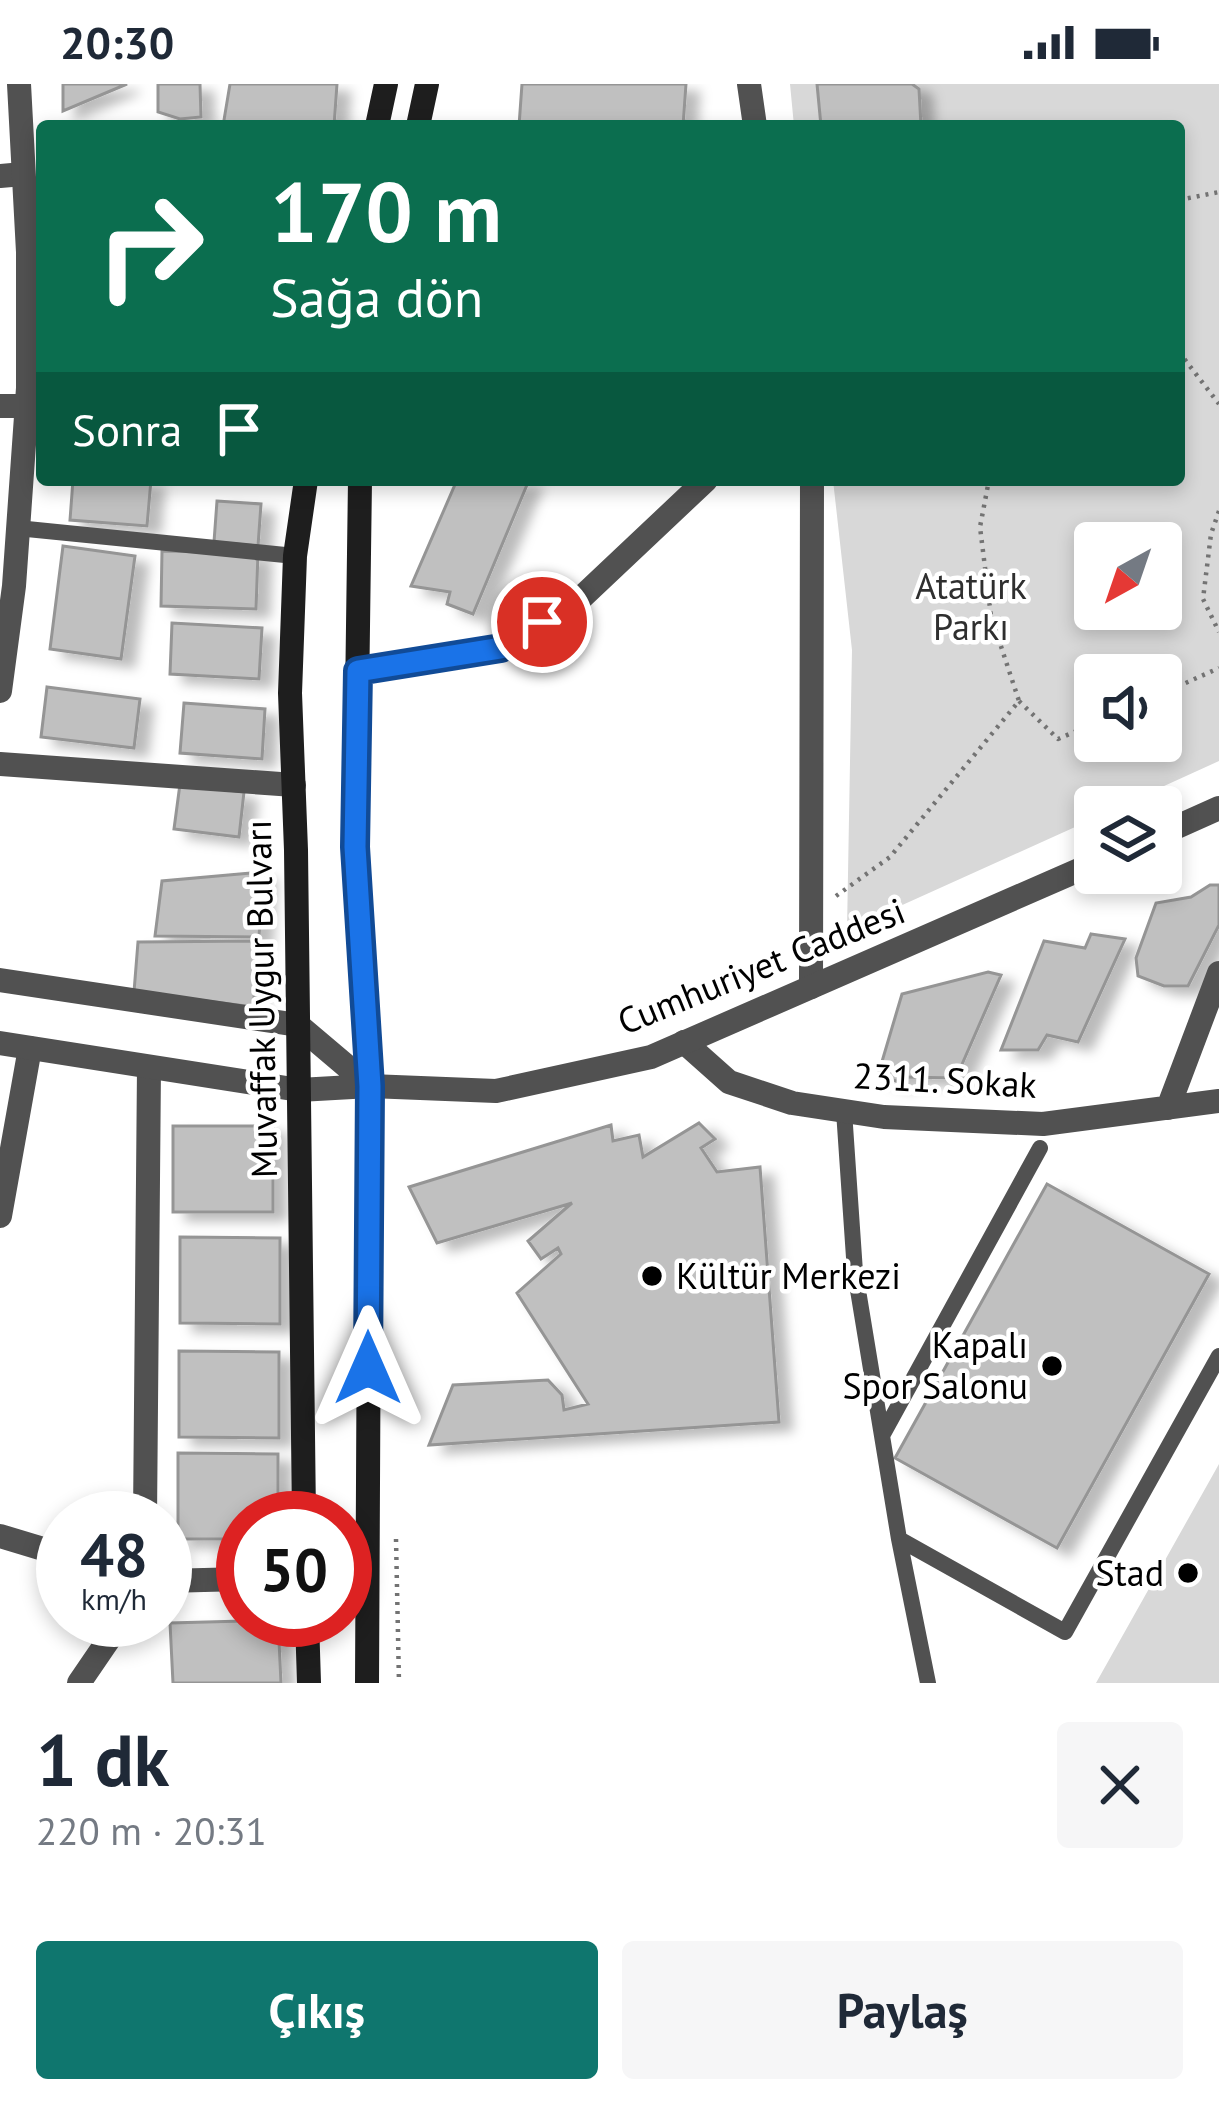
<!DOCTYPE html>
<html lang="tr">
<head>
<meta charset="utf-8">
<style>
  :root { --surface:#fff; --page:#f6f6f7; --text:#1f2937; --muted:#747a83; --accent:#0f766e }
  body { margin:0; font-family:"PT Sans",sans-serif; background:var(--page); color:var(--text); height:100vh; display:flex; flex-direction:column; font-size:45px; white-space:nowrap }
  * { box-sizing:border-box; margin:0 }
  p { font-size:39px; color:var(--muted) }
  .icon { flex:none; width:66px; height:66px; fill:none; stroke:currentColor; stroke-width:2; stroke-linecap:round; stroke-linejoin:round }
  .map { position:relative; height:1599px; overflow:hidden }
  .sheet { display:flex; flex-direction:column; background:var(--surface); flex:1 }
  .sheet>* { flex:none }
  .guide { position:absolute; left:36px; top:36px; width:1149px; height:366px; border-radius:12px; box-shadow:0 6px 18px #0003; background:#0b6e4f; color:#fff; overflow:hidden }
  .needle { width:78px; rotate:220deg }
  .tools { position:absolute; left:1074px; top:438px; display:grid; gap:24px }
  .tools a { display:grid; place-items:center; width:108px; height:108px; border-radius:12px; background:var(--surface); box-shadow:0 6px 18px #0003; font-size:60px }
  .speed { position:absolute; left:36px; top:1407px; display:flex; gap:24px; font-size:60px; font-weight:700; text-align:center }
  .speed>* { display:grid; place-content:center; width:156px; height:156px; border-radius:50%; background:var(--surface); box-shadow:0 6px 18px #0003; line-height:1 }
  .speed small { font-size:30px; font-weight:400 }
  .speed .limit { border:18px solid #d22; background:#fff; color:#111 }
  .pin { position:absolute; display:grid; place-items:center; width:102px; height:102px; color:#fff; margin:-51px; border:6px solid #fff; border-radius:50%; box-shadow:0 3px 12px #0007 }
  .me { position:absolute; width:132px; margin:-66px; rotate:0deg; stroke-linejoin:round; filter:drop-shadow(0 0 9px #0008) }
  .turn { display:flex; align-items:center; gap:42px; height:252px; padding:0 36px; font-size:54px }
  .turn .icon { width:156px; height:156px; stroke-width:2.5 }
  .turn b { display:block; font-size:84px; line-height:102px }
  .then { display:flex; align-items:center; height:114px; padding:0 36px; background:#0003; gap:24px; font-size:45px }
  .round { display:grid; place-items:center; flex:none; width:126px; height:126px; border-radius:12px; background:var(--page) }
  .head { display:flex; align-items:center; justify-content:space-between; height:204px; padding:0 36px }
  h1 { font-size:72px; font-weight:700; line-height:90px }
  .primary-button { display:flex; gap:24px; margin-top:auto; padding:24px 36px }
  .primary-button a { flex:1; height:138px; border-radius:12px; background:var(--accent); color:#fff; font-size:48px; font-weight:700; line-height:138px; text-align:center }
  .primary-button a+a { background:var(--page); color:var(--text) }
  .status { display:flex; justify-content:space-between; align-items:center; height:84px; padding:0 60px; background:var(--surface); direction:ltr }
  .status svg { height:33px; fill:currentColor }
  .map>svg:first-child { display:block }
  .green { fill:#d8d8d8; fill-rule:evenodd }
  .building { fill:#c0c0c0; stroke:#959595; stroke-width:3; filter:url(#shadow) }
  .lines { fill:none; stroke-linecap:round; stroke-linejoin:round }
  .path { stroke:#737373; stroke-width:4.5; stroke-dasharray:3 6; stroke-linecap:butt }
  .service { stroke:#515151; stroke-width:16 }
  .pedestrian { stroke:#515151; stroke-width:24 }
  .minor { stroke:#515151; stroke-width:24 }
  .tertiary { stroke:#515151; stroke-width:24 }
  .secondary { stroke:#1e1e1e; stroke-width:24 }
  .route-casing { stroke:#114b97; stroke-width:30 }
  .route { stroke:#1a73e8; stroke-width:21 }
  .poi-dot { fill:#000; stroke:#fff; stroke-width:4.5 }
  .labels { text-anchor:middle; stroke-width:9; stroke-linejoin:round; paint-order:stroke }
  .park-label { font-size:36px; fill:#2f2f2f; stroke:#fff }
  .street-label { font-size:36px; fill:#000; stroke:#fff }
  .poi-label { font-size:36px; fill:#000; stroke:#fff; text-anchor:end }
</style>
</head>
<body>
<div class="status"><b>20:30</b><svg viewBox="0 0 49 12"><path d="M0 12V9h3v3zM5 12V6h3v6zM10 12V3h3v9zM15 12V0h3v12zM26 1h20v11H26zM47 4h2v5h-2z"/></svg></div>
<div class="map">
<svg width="1219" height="1599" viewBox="0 0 1219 1599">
  <defs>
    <filter id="shadow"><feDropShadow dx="13" dy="8" stdDeviation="6" flood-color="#0004"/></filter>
  </defs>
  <rect width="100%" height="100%" fill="#fff"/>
  <path class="green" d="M790,0H1219V677L1118,723H1095V734L847,846L852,566L833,396H1179V42H794ZM1095,459H1161V525H1095ZM1095,591H1161V657H1095Z
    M1219,1380V1599H1096Z"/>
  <path class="building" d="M63,0H127L63,27Z
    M158,0H200L201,33L180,35L158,28Z
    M230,0H337L334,42H223Z
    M522,0H686L683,42H519Z
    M817,0H912L919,5L921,42H821Z
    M73,396H151L147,442L70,436Z
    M457,396H529L473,530L447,520L450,508L411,502Z
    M217,417L261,420L258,462L214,458Z
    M63,462L135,472L121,575L50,565Z
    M162,467L258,469L256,525L161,522Z
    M172,539L262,544L259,595L170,590Z
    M47,603L140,615L134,664L41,653Z
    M184,619L265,625L262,675L180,669Z
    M180,700L244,708L239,753L174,745Z
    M263,788L259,853L155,852L162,797Z
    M1210,801H1219V841L1188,902H1164L1138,892L1136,874L1156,819L1191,813Z
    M1091,850L1125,855L1078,958L1047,951L1038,966H1001L1044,857L1085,864Z
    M255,857L254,923L134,908L138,858Z
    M988,888L1001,891L956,994L905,993L899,998L878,991L902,910Z
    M699,1039L715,1055L701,1064L717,1088L760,1083L779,1338L429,1361L453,1301L548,1296L562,1311L564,1326L588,1320L517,1209L561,1170L558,1164L541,1175L528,1157L572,1119L437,1159L409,1103L611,1041L613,1057L639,1051L643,1073Z
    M173,1042H273V1128H173Z
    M1047,1100L1209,1190L1057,1464L895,1374Z
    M180,1153L280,1154V1240L180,1239Z
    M179,1267L279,1268V1354L179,1353Z
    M178,1369L278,1370V1434H243V1455H178Z
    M278,1536L281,1599H173L170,1539Z"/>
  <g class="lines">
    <path class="path" d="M1179,116L1219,108
      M1179,268L1219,320
      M1219,427L1211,450L1203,515L1219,548
      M1161,610L1219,584
      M1019,617L1058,655L1095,639
      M836,812L890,773L1019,617L991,532L980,443L989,396
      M396,1455L399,1599"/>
    <path class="service" d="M17,444L295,472
      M844,1027L855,1188L899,1455L928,1599
      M883,1350L1040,1064
      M899,1455L1065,1548L1219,1272"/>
    <path class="pedestrian" d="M0,92L23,90"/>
    <path class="minor" d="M749,0L755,42
      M0,322H27
      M358,587L501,564L582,513L706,396
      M0,607L14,502L28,304V168L19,0
      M0,680L294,701
      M811,903L812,396
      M684,958L729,998L792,1019L884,1033L1043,1040L1219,1017
      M1168,1024L1219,889
      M0,1132L30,964
      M145,1434L149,983
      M0,1452L63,1471
      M165,1497L243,1495
      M79,1599L122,1536"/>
    <path class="tertiary" d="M1161,750L1219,724
      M0,896L298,941L370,1002
      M0,959L299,1006L370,1002L496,1007L651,973L1095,779"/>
    <path class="secondary" d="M377,42L386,0
      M418,42L427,0
      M360,396L355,762L370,1002L367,1599
      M304,1434L296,766L290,609L295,472L306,396
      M307,1536L309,1599"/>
  </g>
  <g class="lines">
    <g class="route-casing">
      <path id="route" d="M368,1284L370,1002L355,763L358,587L501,564L542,538"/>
    </g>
    <use href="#route" class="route"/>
  </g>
  <g class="poi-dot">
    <circle cx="652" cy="1192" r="12"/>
    <circle cx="1052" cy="1282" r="12"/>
    <circle cx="1188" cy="1489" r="12"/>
  </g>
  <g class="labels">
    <g class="park-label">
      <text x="971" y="515">Atatürk<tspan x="971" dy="41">Parkı</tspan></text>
    </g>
    <g class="street-label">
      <text transform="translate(761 882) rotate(-22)" y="13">Cumhuriyet Caddesi</text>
      <text transform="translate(261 915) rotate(-91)" y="13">Muvaffak Uygur Bulvarı</text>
      <text transform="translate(945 996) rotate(3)" y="13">2311. Sokak</text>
    </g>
    <g class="poi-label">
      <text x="676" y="1205" text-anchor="start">Kültür Merkezi</text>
      <text x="1028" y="1274">Kapalı<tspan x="1028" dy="41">Spor Salonu</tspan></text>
      <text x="1164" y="1502">Stad</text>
    </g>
  </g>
</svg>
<div class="tools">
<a><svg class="needle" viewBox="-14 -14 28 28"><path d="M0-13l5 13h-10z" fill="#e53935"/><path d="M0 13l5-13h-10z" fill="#747a83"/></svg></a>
<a><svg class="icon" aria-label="sound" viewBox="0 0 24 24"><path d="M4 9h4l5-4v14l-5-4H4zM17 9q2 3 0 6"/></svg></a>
<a><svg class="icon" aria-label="layers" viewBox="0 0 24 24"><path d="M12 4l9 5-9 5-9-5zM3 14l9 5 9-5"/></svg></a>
</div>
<div class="speed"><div>48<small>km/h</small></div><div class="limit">50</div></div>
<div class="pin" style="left:542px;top:538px;background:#d93025"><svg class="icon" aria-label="arrive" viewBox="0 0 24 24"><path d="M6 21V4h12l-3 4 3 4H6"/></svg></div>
<svg class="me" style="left:368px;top:1284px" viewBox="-20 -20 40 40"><path d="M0-17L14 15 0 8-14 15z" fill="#1a73e8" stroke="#fff" stroke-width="4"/></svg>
<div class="guide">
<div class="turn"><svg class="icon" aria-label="right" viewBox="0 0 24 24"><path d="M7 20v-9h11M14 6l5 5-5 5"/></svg><div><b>170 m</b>Sağa dön</div></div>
<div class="then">Sonra<svg class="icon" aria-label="arrive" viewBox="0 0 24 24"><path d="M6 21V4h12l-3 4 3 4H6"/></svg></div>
</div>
</div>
<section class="sheet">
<div class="head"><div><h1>1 dk</h1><p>220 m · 20:31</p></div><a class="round"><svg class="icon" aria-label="close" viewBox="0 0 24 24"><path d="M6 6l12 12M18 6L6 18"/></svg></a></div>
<div class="primary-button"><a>Çıkış</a><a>Paylaş</a></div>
</section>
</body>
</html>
